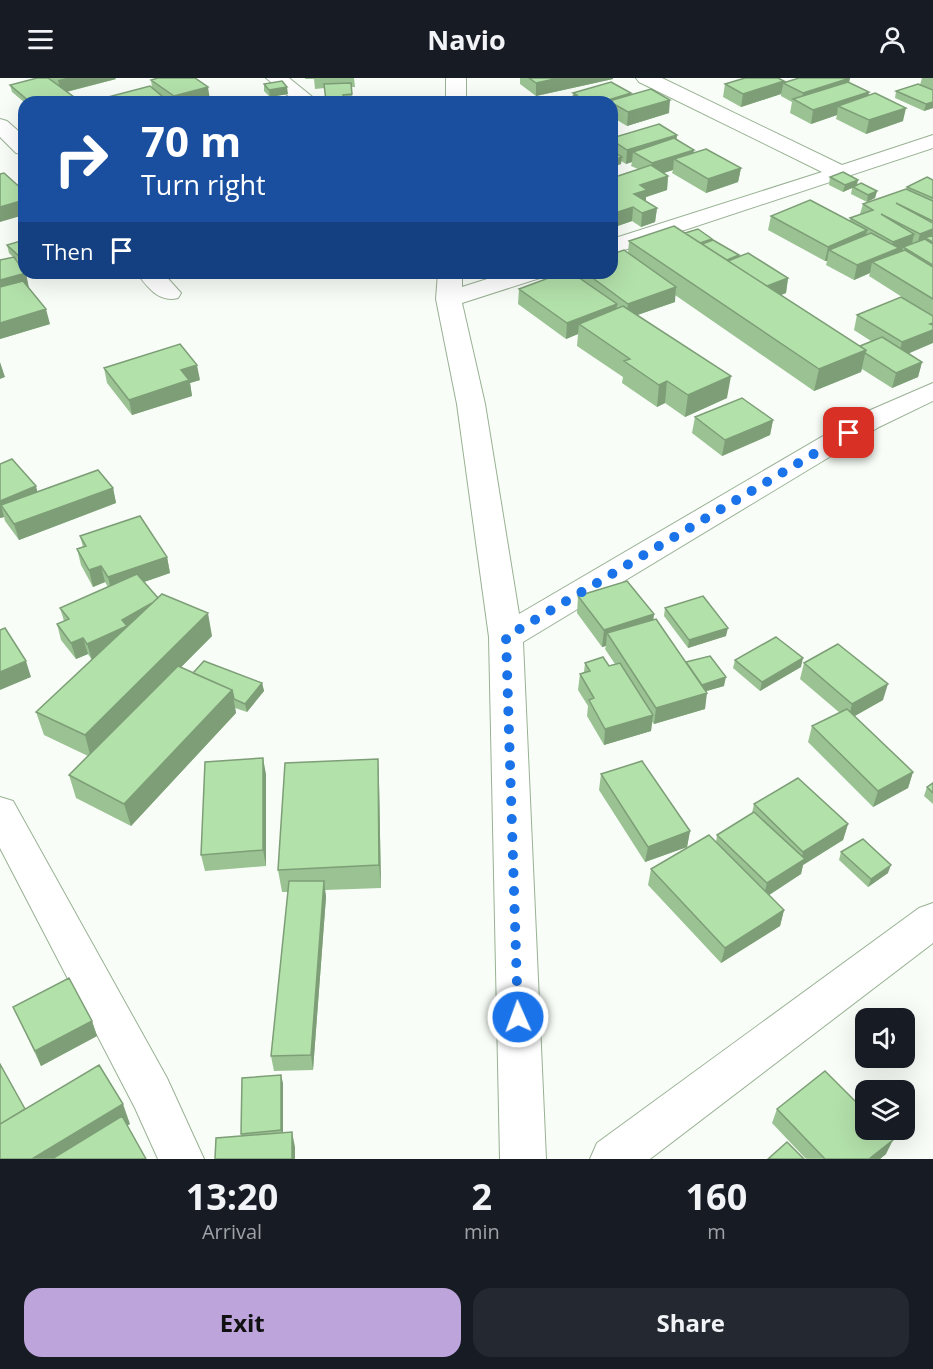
<!DOCTYPE html>
<html lang="en">
<head>
<meta charset="utf-8">
<style>
  :root { --surface:#171b24; --page:#242831; --text:#f1f3f6; --muted:#9ea1a6; --accent:#bda5dc }
  body { margin:0; font-family:"Open Sans",sans-serif; background:var(--page); color:var(--text); height:100vh; display:flex; flex-direction:column; font-size:22px; white-space:nowrap }
  * { box-sizing:border-box; margin:0 }
  p { font-size:20px; color:var(--muted) }
  .icon { flex:none; width:33px; height:33px; fill:none; stroke:currentColor; stroke-width:2; stroke-linecap:round; stroke-linejoin:round }
  .map { position:relative; height:1081px; overflow:hidden }
  .sheet { display:flex; flex-direction:column; background:var(--surface); flex:1 }
  .sheet>* { flex:none }
  .top-card { position:absolute; left:18px; top:18px; width:600px; height:183px; border-radius:18px; box-shadow:0 6px 24px #0002; background:#1a4fa0; color:#fff; overflow:hidden }
  .controls { position:absolute; left:855px; top:930px; display:grid; gap:12px }
  .controls a { display:grid; place-items:center; width:60px; height:60px; border-radius:12px; background:var(--surface); box-shadow:0 6px 24px #0002; font-size:30px }
  .pin { position:absolute; display:grid; place-items:center; width:51px; height:51px; color:#fff; margin:-26px; border-radius:12px; box-shadow:0 3px 9px #0006 }
  .me { position:absolute; width:66px; margin:-33px; rotate:358deg; stroke-linejoin:round; filter:drop-shadow(0 0 4px #0008) }
  .turn { display:flex; align-items:center; gap:21px; height:126px; padding:0 24px; font-size:27px }
  .turn .icon { width:78px; height:78px; stroke-width:2.5 }
  .turn b { display:block; font-size:42px; line-height:51px }
  .then { display:flex; align-items:center; height:57px; padding:0 24px; background:#0003; gap:12px; font-size:22px }
  .eta { display:flex; justify-content:space-evenly; align-items:center; height:102px; text-align:center }
  .eta b { font-size:36px; font-weight:700; line-height:42px }
  .cta { display:flex; gap:12px; margin-top:auto; padding:12px 24px }
  .cta a { flex:1; height:69px; border-radius:18px; background:var(--accent); color:#111; font-size:24px; font-weight:700; line-height:69px; text-align:center }
  .cta a+a { background:var(--page); color:var(--text) }
  header { display:flex; justify-content:space-between; align-items:center; height:78px; padding:0 24px; background:var(--surface); font-size:27px; font-weight:700 }
  .map>svg:first-child { display:block }
  .lines { fill:none; stroke-linecap:round; stroke-linejoin:round }
  .minor-casing { stroke:#99b194; stroke-width:2 }
  .minor { fill:#fff; fill-rule:evenodd }
  .wall { fill:#9ac292 }
  .shaded-wall { fill:#7d9e77 }
  .building { fill:#b3e1aa; stroke:#7d9e77; stroke-width:1.5 }
  .route { stroke:#1a73e8; stroke-width:10; stroke-dasharray:0 18 }
</style>
</head>
<body>
<header><svg class="icon" aria-label="menu" viewBox="0 0 24 24"><path d="M4 6h16M4 12h16M4 18h16"/></svg>Navio<svg class="icon" aria-label="person" viewBox="0 0 24 24"><circle cx="12" cy="8" r="4"/><path d="M4 21q1-7 8-7t8 7"/></svg></header>
<div class="map">
<svg width="933" height="1081" viewBox="0 0 933 1081">
  <rect width="100%" height="100%" fill="#f8fef7"/>
  <g class="lines">
    <g class="minor-casing">
      <path id="minor" d="M266,0H289L315,21L313,24H296Z
        M446,0H466V24H446Z
        M636,0H662L842,87L933,57V70L612,176V161L822,94L639,4Z
        M0,41L7,43L24,58V76L16,75L0,59Z
        M137,195H163L181,215L178,220C159,225 147,209 137,195Z
        M438,195H462V209L506,195H543L540,200L462,225L485,326L519,536L859,337L933,305V323L879,349L523,564L546,1081H500L489,559L457,326L436,221Z
        M0,719L13,723L167,1000L204,1081H158L135,1030L0,770Z
        M933,825V865L650,1081H590L597,1065L919,830Z"/>
    </g>
    <use href="#minor" class="minor"/>
  </g>
  <path class="wall" d="M37,0H115L116,1L67,14L75,24H24L12,14L10,7Z
    M305,0H354L355,9H351L353,23L326,24L325,10L315,11L314,1H305Z
    M520,0H613V1L536,18L520,6Z
    M850,0L849,4L869,17L903,43L866,56L836,41L837,37L811,46L790,35L792,24L781,18V16L741,29L723,19L725,6L784,3V5Z
    M922,0H933V30L924,33L895,20L896,13L920,7Z
    M151,2L210,22L203,24H165L152,10Z
    M264,6L288,16L276,18L280,21L270,19L264,13Z
    M573,15L631,17L669,35L627,48L612,39V24H556L573,19Z
    M612,60L677,62L693,75L741,90L738,104L706,115L672,95L673,92L664,95L668,98L667,112L646,119V123L657,130L655,144L641,149L632,143L612,150V95L613,96V99L638,91L631,88L632,84L626,86L621,83V86L612,89Z
    M830,99L858,102L857,107L877,113L875,120L867,124L851,116L852,110L843,114L829,107Z
    M933,102V264L909,275L922,284L918,299L892,310L862,291L861,294L814,313L675,217V224L637,237L727,320L685,339L665,325L657,329L622,305L623,299L577,268L578,256L566,261L518,226L519,211L575,197V195H612L628,175L629,163L685,155L712,162L739,177V179L788,200L786,215L781,217L860,268L871,263L854,252L857,237L910,224L869,198L870,195L854,202L826,187L827,183H825L768,152L771,138L850,143V140L860,136L863,126L906,111L907,109Z
    M24,162V188L14,179L29,210L50,246L0,261L13,179L9,175L7,167Z
    M104,290L200,302L190,305L192,318L132,337L107,305Z
    M695,339L773,342L770,357L722,378L692,355Z
    M0,386L37,414L113,410L116,425L19,462L5,443L4,439L0,440Z
    M80,458L167,479L170,495L144,504L158,520L212,558L181,589L193,595L262,605L264,613L247,634L235,630L236,635L131,748L76,720L69,697L88,678L44,657L36,634L92,582L88,576L76,581L61,562L57,546L64,543L60,530L108,509L105,504L93,509L81,487L77,471L83,469Z
    M578,518L654,536L653,542L686,584L724,608L706,613L705,631L654,646L652,644L651,653L604,667L587,638L588,628L578,612L580,596L584,594L585,585L609,588L615,586L605,571L606,568L602,569L577,535Z
    M665,530L726,558L688,570L664,538Z
    M735,582L801,589L760,613L733,590Z
    M804,585L883,622L854,638L913,694L908,710L873,729L808,664L812,648L840,635L800,601Z
    M378,681L379,704L381,810L325,812L326,819L313,992L274,993L271,978L288,814H282L278,792Z
    M266,696V788L205,793L201,777Z
    M601,696L690,753L687,769L645,784L599,712Z
    M933,705V726L924,718L927,709Z
    M754,726L848,746L843,762L803,787L801,796L769,817L784,832L780,848L721,885L648,807L651,791L716,764L717,757L752,735Z
    M841,774L888,795L868,809L839,782Z
    M13,929L92,943L97,958L41,988Z
    M283,1005V1055L295,1069L242,1058L241,1056Z
    M777,1031L886,1076L880,1081H806L772,1045Z"/>
  <path class="shaded-wall" d="M66,0H115L116,1L61,15L58,2Z
    M559,0H613V1L536,18V5Z
    M850,0L847,13L801,25L803,15Z
    M784,3L781,16L741,29L743,16Z
    M208,9L210,22L203,24H175L174,18Z
    M287,9L288,16L270,19L269,12Z
    M869,14L867,28H838L837,37L811,46L813,32Z
    M631,15L630,28L609,23L602,24Z
    M74,19L75,24H54Z
    M163,19L164,24H143Z
    M670,22L669,35L627,48L628,34Z
    M933,24V30L924,33L926,26Z
    M906,30L903,43L866,56L869,42Z
    M677,57L676,71L633,74L632,84L626,86L627,72Z
    M694,72L692,86L674,81L673,92L651,99L652,85Z
    M622,79L621,86L612,89V82Z
    M741,90L738,104L706,115L708,101Z
    M668,98L667,112L646,119V126L633,130L632,143L612,150V136L634,116L640,107Z
    M858,102L856,109H853L852,110L843,114L845,107Z
    M877,113L875,120L867,124L868,117Z
    M24,122V137L0,144V129Z
    M657,130L655,144L641,149L642,135Z
    M933,151V164L925,160L923,168L916,171L920,156Z
    M867,152L864,167L829,172L827,183H825L828,169Z
    M914,156L911,170L903,169L902,174L872,184L870,195L854,202L857,187L890,173L893,164Z
    M21,180H24V188H23Z
    M26,195L29,210L0,218V202Z
    M258,195H284L259,200Z
    M788,200L786,215L761,225L764,210Z
    M676,209L675,224L626,241L628,226Z
    M617,226L616,241L579,246L578,256L566,261L567,245Z
    M46,231L50,246L0,261V245Z
    M933,245V265L898,280L902,264Z
    M866,272L861,294L814,313L819,291Z
    M0,284L5,299L0,301Z
    M922,284L918,299L892,310L896,295Z
    M197,287L200,302L190,305L192,318L132,337L129,322L181,292Z
    M731,298L727,320L685,339L688,317Z
    M667,303L665,325L657,329L659,307Z
    M773,342L770,357L722,378L725,362Z
    M36,408L40,424L1,427L4,439L0,440V423Z
    M113,410L116,425L19,462L14,446Z
    M167,479L170,495L112,515L108,499Z
    M101,488L105,504L93,509L89,492Z
    M160,521L92,582L87,566L122,542Z
    M208,535L212,558L91,680L85,657Z
    M654,536L652,552L607,555L606,568L602,569L604,552Z
    M728,550L726,558L688,570L689,562Z
    M83,560L88,576L76,581L71,565Z
    M803,580L801,589L760,613L762,604Z
    M26,583L31,599L0,612V594Z
    M726,599L724,608L700,615L701,607Z
    M262,605L264,613L247,634L245,626Z
    M888,606L883,622L848,642L852,626Z
    M232,612L236,635L131,748L124,726Z
    M707,615L705,631L654,646L656,630Z
    M653,637L651,653L604,667L605,651Z
    M263,680L266,696V788L263,772Z
    M378,681L379,704L381,810L379,787Z
    M913,694L908,710L873,729L878,713Z
    M848,746L843,762L803,787L801,796L763,821L767,805L801,783L803,774Z
    M690,753L687,769L645,784L648,769Z
    M891,787L888,795L868,809L871,801Z
    M324,803L326,819L313,992L311,977Z
    M784,832L780,848L721,885L725,870Z
    M92,943L97,958L41,988L35,973Z
    M281,997L283,1005V1060L281,1052Z
    M123,1026L130,1046L74,1081H32Z
    M292,1054L295,1069V1081H292Z
    M893,1062L886,1076L880,1081H869Z"/>
  <path class="building" d="M37,0H48L74,19L54,24H30L10,7Z
    M158,0H195L208,9L174,18L151,2Z
    M529,0H559L536,5Z
    M745,0H778L784,3L743,16L725,6Z
    M799,0H850L803,15L783,5Z
    M282,3L287,9L269,12L264,6Z
    M611,4L631,15L602,24H556L577,17L573,15Z
    M848,4L869,14L813,32L793,21Z
    M351,5L352,16L343,17L344,22L326,23L324,6Z
    M918,6L933,12V24L926,26L896,13Z
    M150,8L163,19L143,24H89Z
    M651,11L670,22L628,34L612,25V24L609,23Z
    M875,15L906,30L869,42L838,28Z
    M276,18L280,21L270,24H251Z
    M287,19L295,24H270Z
    M384,20L387,24H370L368,21Z
    M659,46L677,57L627,72L612,62V60Z
    M674,60L694,72L652,85L633,74Z
    M706,71L741,90L708,101L674,81Z
    M612,73L622,79L612,82Z
    M651,87L668,98L640,107L647,112L634,116L657,130L642,135L633,129L612,136V115L615,114L612,111V100Z
    M843,94L858,102L845,107L830,99Z
    M4,95L24,113V122L0,129V96Z
    M927,99L933,102V120L907,109Z
    M861,105L877,113L868,117L853,109Z
    M906,111L933,123V143L896,125L933,145V151L920,156L881,136L914,156L893,164L850,140L873,132L863,126Z
    M810,122L867,152L828,169L771,138Z
    M674,148L866,272L819,291L629,163Z
    M698,151L712,161L700,165L685,155Z
    M871,155L899,170L857,187L829,172Z
    M933,157V164L925,160Z
    M925,161L933,166V187L903,169Z
    M24,162V180H21L7,167Z
    M713,162L739,177L727,182L702,166Z
    M624,172L676,209L628,226L586,195H612V176Z
    M905,172L933,189V221L872,184Z
    M748,175L788,200L767,208L728,183Z
    M14,179L24,193V195H26L0,202V182Z
    M562,195H572L617,226L567,245L519,211Z
    M23,203L46,231L0,245V209Z
    M901,219L933,238V245L930,246L933,247V252L902,264L857,237Z
    M623,228L731,298L688,317L667,303L659,307L624,283L630,281L579,246Z
    M882,259L922,284L896,295L865,275L866,272L860,268Z
    M180,266L197,287L181,292L189,302L129,322L104,290Z
    M742,320L773,342L725,362L695,339Z
    M12,381L36,408L0,423V386Z
    M98,392L113,410L14,446L1,427Z
    M140,438L167,479L108,499L101,488L89,492L77,471L86,468L80,458Z
    M137,496L158,520L152,525L122,542L127,548L87,566L83,560L71,565L57,546L69,541L60,530Z
    M627,503L654,536L604,552L578,518Z
    M162,516L208,535L85,657L36,634Z
    M703,518L728,550L689,562L665,530Z
    M656,541L707,615L656,630L607,555Z
    M5,550L26,583L0,594V552Z
    M776,559L803,580L762,604L735,582Z
    M838,566L888,606L852,626L804,585Z
    M710,578L726,599L702,607L686,584Z
    M603,579L609,588L620,585L653,637L605,651L589,622L594,620L580,596L590,593L585,585Z
    M204,583L262,605L245,626L234,621L232,612L193,595Z
    M178,588L232,612L124,726L69,697Z
    M847,631L913,694L878,713L812,648Z
    M263,680V772L201,777L205,684Z
    M378,681L379,787L278,792L285,685Z
    M642,683L690,753L648,769L601,696Z
    M798,700L848,746L803,774L754,726Z
    M933,705V715L927,709Z
    M754,734L805,781L767,805L717,757Z
    M709,757L784,832L725,870L651,791Z
    M863,761L891,787L871,801L841,774Z
    M289,803H324L311,977L271,978Z
    M69,900L92,943L35,973L13,929Z
    M0,986L25,1031L0,1046Z
    M99,987L123,1026L32,1081H0V1046Z
    M825,993L866,1034V1052H882L893,1062L869,1081H825L777,1031Z
    M281,997V1052L241,1056L242,1000Z
    M122,1038L146,1081H52Z
    M292,1054V1081H215L216,1060Z
    M787,1064L804,1081H768Z"/>
  <g class="lines">
    <path class="route" d="M518,939L506,559L849,355"/>
  </g>
</svg>
<div class="controls">
<a><svg class="icon" aria-label="sound" viewBox="0 0 24 24"><path d="M4 9h4l5-4v14l-5-4H4zM17 9q2 3 0 6"/></svg></a>
<a><svg class="icon" aria-label="layers" viewBox="0 0 24 24"><path d="M12 4l9 5-9 5-9-5zM3 14l9 5 9-5"/></svg></a>
</div>
<div class="pin" style="left:849px;top:355px;background:#d93025"><svg class="icon" aria-label="arrive" viewBox="0 0 24 24"><path d="M6 21V4h12l-3 4 3 4H6"/></svg></div>
<svg class="me" style="left:518px;top:939px" viewBox="-20 -20 40 40"><circle r="17" fill="#1a73e8" stroke="#fff" stroke-width="3"/><path d="M0-11L8 9 0 5-8 9z" fill="#fff"/></svg>
<div class="top-card">
<div class="turn"><svg class="icon" aria-label="right" viewBox="0 0 24 24"><path d="M7 20v-9h11M14 6l5 5-5 5"/></svg><div><b>70 m</b>Turn right</div></div>
<div class="then">Then<svg class="icon" aria-label="arrive" viewBox="0 0 24 24"><path d="M6 21V4h12l-3 4 3 4H6"/></svg></div>
</div>
</div>
<section class="sheet">
<div class="eta">
<div><b>13:20</b><p>Arrival</p></div>
<div><b>2</b><p>min</p></div>
<div><b>160</b><p>m</p></div>
</div>
<div class="cta"><a>Exit</a><a>Share</a></div>
</section>
</body>
</html>
